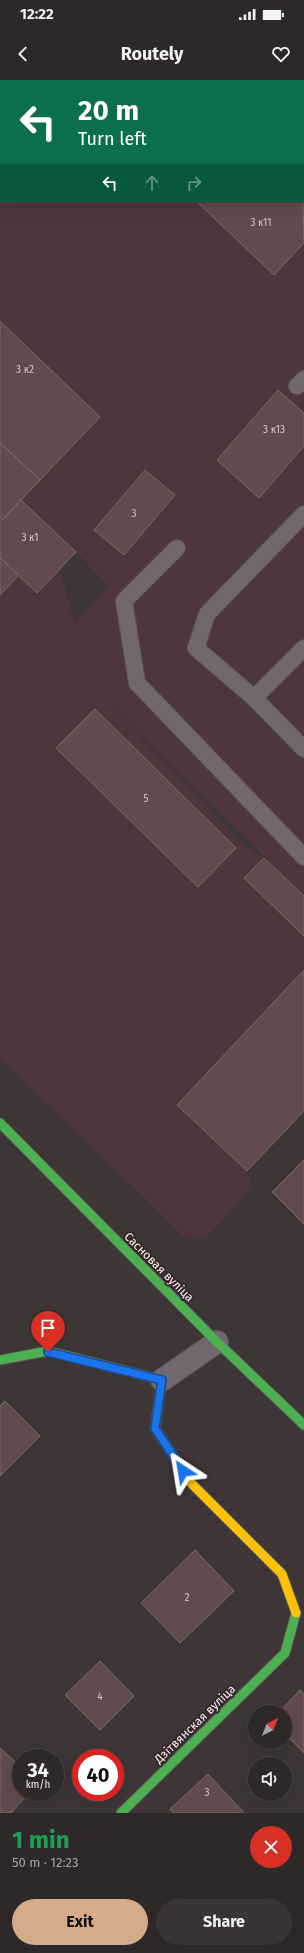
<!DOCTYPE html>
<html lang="en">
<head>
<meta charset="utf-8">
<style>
  :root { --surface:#2e2829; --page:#3a3435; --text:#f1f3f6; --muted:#a7a6a8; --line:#494446; --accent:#d6ab8b }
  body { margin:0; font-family:"Fira Sans",sans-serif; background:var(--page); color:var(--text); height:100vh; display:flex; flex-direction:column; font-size:15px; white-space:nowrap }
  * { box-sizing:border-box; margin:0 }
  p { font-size:13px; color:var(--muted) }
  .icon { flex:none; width:22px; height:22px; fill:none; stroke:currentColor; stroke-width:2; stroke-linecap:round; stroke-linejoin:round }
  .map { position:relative; height:1733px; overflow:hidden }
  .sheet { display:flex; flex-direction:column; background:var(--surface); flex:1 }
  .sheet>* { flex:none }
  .top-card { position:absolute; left:0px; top:0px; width:304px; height:122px; box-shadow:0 4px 16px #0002,0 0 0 1px var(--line); background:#0b6e4f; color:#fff; overflow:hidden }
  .needle { width:26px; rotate:42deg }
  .buttons { position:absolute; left:248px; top:1625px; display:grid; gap:8px }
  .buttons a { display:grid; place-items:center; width:44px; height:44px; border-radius:50%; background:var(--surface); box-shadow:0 4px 16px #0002,0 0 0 1px var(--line); font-size:20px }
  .speed { position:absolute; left:12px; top:1669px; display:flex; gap:8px; font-size:20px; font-weight:700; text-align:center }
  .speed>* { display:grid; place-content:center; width:52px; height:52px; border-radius:50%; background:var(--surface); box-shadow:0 4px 16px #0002,0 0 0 1px var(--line); line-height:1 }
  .speed small { font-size:10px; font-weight:400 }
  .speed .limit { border:6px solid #d22; background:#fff; color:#111 }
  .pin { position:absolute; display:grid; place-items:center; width:34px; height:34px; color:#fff; margin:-41px -17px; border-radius:50% 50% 50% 0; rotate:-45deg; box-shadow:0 0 4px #0007 }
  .pin .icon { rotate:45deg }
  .me { position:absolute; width:44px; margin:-22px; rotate:327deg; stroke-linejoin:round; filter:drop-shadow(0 0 3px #0008) }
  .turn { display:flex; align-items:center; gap:14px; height:84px; padding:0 12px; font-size:18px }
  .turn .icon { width:52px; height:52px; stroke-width:2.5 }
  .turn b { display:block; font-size:28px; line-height:34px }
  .lanes { display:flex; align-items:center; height:38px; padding:0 12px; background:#0003; justify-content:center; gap:20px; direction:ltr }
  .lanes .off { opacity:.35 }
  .round { display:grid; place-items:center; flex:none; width:42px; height:42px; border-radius:21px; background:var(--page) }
  .summary { display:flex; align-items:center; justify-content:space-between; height:68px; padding:0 12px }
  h1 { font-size:24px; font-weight:700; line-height:30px; color:#1e9e55 }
  .cta { display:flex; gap:8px; margin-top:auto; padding:8px 12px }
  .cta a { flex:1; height:46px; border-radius:24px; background:var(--accent); color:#111; font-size:16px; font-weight:700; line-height:46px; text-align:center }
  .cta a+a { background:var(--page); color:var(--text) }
  .status { display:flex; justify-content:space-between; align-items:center; height:28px; padding:0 20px; background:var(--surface); direction:ltr }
  .status svg { height:11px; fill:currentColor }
  header { display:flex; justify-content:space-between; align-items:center; height:52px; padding:0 12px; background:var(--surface); font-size:18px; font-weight:700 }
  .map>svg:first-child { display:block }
  .built { fill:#4d373d; fill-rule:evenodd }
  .building { fill:#614b4d; stroke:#746b6c }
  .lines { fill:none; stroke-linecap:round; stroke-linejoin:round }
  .lane-casing { stroke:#5c5456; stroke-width:18 }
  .street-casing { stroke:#5c5456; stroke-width:24 }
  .fast-casing { stroke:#5c5456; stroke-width:11 }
  .slow-casing { stroke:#5c5456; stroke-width:11 }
  .lane { stroke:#73676e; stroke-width:16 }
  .street { stroke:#73676e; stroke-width:22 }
  .fast { stroke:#4caf50; stroke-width:9 }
  .slow { stroke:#ffc107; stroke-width:9 }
  .route-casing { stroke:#114b97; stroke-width:10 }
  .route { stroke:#1a73e8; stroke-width:7 }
  .labels { text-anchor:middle; stroke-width:4; stroke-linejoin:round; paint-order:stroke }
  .number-label { font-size:10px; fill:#d6c8ca }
  .street-label { font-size:12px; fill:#fdf1f4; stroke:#37272b }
</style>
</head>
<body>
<div class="status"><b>12:22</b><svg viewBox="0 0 49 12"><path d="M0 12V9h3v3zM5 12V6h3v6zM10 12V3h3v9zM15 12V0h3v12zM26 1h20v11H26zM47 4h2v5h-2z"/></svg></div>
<header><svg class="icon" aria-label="back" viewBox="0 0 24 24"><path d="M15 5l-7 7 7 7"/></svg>Routely<svg class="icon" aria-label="heart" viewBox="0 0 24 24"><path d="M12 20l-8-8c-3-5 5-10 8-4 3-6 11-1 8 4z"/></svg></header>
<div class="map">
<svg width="304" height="1733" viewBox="0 0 304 1733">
  <rect width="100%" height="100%" fill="#3e3537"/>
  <path class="built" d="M0,0H304V1031L247,1091L252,1108L205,1158L183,1156L0,978ZM1,1H303V121H1ZM76,472L109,506L74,543L60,488ZM104,619L275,787V788L264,778L246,767Z"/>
  <path class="building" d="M0,27L1,28L0,95Z
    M303,119L304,163L274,195L196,121H303Z
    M0,241L100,337L40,400L0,363Z
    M278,310L304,333V366L259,418L217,380Z
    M0,363L40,400L2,440L0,438Z
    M145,390L175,415L124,475L94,450Z
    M21,420L76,472L37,513L0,478V442Z
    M0,478L19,495L0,515Z
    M95,629L236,768L198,807L56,668Z
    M264,778L304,816V856L244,798Z
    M304,890V1031L247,1091L177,1025Z
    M304,1080V1144L272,1112Z
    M5,1321L40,1356L0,1396V1326Z
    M195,1470L234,1511L180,1563L141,1523Z
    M100,1581L134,1616L100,1650L65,1615Z
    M300,1610L304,1614V1673L285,1654V1632H279Z
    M0,1668L21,1687V1712H30L11,1733H0Z
    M208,1694L244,1733H173L170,1729Z"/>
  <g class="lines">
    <g class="lane-casing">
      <path id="lane" d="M282,1L283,0
        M297,306L304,299
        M304,434L207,534L196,568L254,618L304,669
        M177,468L124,521L137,603L304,777
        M254,618L304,568"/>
    </g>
    <g class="street-casing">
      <path id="street" d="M162,1300L217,1262"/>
    </g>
    <g class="fast-casing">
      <path id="fast" d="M0,1043L217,1262L304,1345
        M0,1280L48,1271L162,1300L155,1348L186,1395
        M121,1733L285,1573L296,1533"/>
    </g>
    <g class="slow-casing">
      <path id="slow" d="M186,1395L190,1402L282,1494L296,1533"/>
    </g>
    <use href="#lane" class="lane"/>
    <use href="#street" class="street"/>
    <use href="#fast" class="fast"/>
    <use href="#slow" class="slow"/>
  </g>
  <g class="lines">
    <g class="route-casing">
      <path id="route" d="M48,1272L162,1300L155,1348L183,1391"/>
    </g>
    <use href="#route" class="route"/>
  </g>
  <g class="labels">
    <g class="number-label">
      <text x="261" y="146">3 к11</text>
      <text x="25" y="293">3 к2</text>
      <text x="274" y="353">3 к13</text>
      <text x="134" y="437">3</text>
      <text x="30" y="461">3 к1</text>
      <text x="146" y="722">5</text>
      <text x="187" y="1521">2</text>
      <text x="100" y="1620">4</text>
      <text x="207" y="1716">3</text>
    </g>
    <g class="street-label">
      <text transform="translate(159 1187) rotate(45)" y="4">Сасновая вуліца</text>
      <text transform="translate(195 1644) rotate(-44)" y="4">Дзітвянская вуліца</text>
    </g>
  </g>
</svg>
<div class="buttons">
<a><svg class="needle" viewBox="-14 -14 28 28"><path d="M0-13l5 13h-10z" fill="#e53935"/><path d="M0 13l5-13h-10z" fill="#a7a6a8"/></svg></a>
<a><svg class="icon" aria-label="sound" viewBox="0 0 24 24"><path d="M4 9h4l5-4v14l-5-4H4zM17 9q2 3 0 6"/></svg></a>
</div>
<div class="speed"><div>34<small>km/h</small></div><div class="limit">40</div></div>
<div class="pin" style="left:48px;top:1272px;background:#d93025"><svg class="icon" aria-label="arrive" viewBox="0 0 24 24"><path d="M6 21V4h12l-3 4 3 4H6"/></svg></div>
<svg class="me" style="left:183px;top:1391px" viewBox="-20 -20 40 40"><path d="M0-17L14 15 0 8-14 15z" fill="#1a73e8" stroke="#fff" stroke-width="4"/></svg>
<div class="top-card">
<div class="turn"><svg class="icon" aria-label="left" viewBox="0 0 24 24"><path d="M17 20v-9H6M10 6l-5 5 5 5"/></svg><div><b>20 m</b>Turn left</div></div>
<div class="lanes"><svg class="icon" aria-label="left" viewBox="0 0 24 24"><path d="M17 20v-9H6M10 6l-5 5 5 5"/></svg><svg class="icon off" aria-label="ahead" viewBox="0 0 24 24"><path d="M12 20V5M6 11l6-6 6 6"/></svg><svg class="icon off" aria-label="right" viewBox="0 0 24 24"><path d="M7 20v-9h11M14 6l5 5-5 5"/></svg></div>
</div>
</div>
<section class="sheet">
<div class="summary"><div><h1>1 min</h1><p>50 m · 12:23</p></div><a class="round" style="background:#d93025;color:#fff"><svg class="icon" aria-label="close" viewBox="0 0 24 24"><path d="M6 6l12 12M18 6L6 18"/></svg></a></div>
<div class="cta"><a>Exit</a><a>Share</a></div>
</section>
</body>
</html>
